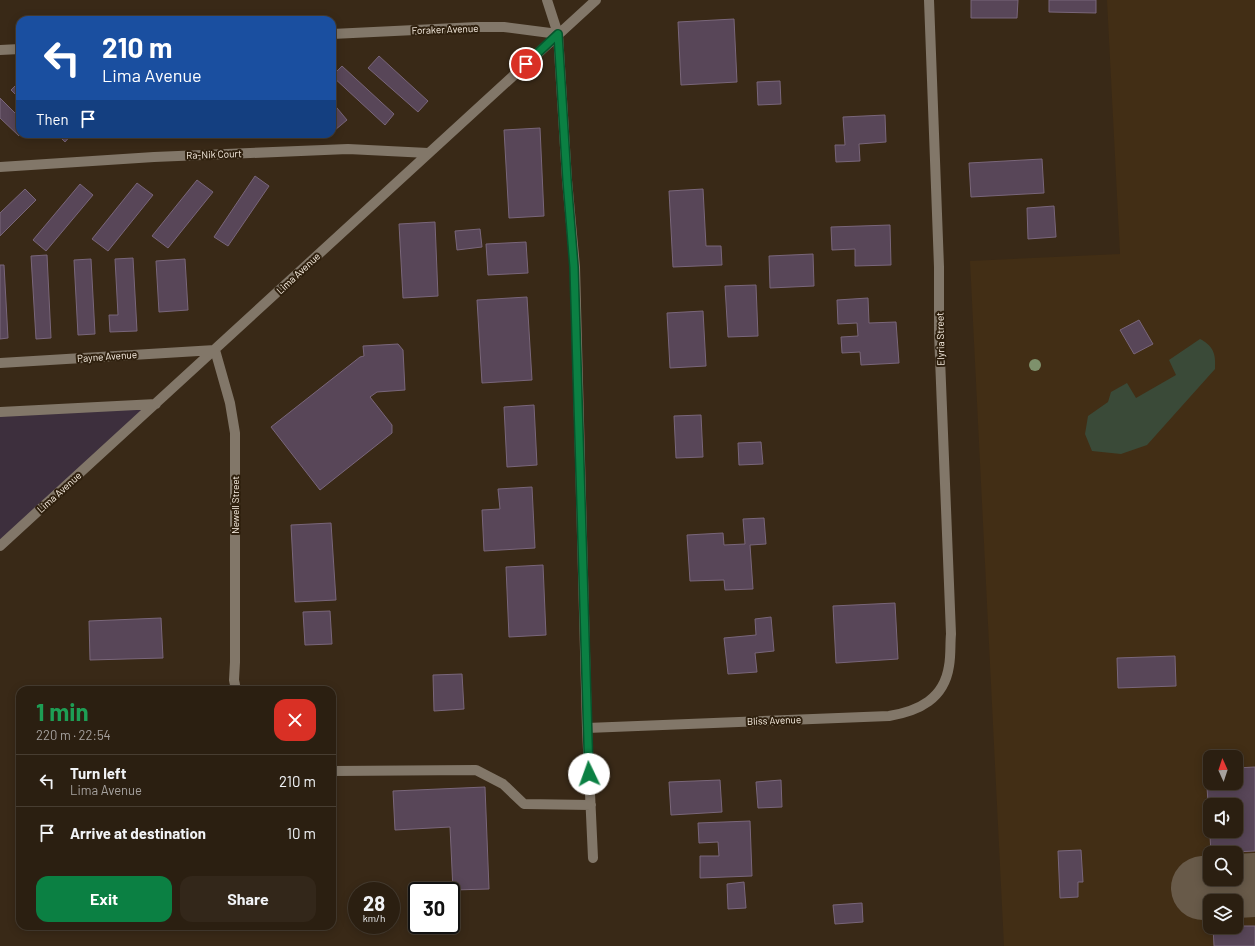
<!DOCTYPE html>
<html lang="en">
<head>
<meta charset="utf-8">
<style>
  :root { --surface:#2b1f11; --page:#33271a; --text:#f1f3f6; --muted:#a6a29f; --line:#473d31; --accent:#0b8043 }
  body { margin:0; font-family:Barlow,sans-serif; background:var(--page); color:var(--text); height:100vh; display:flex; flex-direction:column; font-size:15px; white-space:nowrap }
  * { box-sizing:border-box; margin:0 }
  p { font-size:13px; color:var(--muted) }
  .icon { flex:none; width:22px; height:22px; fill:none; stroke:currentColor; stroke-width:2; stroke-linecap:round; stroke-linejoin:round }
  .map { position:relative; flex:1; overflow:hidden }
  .panel { position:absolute; left:16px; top:686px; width:320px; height:244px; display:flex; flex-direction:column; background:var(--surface); border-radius:12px; box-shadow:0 2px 10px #0003,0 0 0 1px var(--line) }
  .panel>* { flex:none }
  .hud { position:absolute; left:16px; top:16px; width:320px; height:122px; border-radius:12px; box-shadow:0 2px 10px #0003,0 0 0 1px var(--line); background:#1a4fa0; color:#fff; overflow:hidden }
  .needle { width:26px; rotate:357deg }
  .fabs { position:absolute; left:1203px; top:750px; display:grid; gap:8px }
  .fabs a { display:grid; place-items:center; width:40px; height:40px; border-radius:8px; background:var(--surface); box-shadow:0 2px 10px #0003,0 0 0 1px var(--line); font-size:20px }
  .speed { position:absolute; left:348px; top:882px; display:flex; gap:8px; font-size:20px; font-weight:700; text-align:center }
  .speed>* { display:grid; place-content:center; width:52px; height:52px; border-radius:50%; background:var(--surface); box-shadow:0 2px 10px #0003,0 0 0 1px var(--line); line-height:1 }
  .speed small { font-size:10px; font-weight:400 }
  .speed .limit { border:2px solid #111; border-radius:6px; background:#fff; color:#111 }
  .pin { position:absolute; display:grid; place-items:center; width:34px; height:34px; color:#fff; margin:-17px; border:2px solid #fff; border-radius:50%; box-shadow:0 1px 4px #0007 }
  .me { position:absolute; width:44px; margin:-22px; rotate:357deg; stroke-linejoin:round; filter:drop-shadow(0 0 3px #0008) }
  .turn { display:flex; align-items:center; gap:14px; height:84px; padding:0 20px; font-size:18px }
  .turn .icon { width:52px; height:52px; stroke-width:2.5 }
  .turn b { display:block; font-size:28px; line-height:34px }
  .then { display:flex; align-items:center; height:38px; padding:0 20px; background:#0003; gap:8px; font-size:15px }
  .round { display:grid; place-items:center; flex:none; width:42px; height:42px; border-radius:12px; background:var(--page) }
  .overview { display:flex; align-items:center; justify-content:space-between; height:68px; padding:0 20px }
  h1 { font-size:24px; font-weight:700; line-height:30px; color:#1e9e55 }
  .cta { display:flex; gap:8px; margin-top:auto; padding:8px 20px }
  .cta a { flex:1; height:46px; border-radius:12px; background:var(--accent); color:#fff; font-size:16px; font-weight:700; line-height:46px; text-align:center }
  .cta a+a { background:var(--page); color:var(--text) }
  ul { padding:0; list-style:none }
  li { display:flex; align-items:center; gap:12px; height:52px; padding:0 20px; border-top:1px solid var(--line) }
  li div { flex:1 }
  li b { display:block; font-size:15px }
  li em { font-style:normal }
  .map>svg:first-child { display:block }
  .built { fill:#422e15; fill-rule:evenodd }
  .industrial { fill:#3d2f3d }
  .green { fill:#3a4a38 }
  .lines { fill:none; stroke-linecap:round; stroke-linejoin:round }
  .taxiway { stroke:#685a49; stroke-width:64 }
  .building { fill:#584658; stroke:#79667a; fill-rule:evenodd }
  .minor { stroke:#827769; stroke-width:10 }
  .tree { fill:#7e916c }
  .route-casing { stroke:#07532c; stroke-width:10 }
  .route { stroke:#0b8043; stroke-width:7 }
  .labels { text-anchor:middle; stroke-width:4; stroke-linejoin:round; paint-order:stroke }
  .street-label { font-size:10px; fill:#fcf2e6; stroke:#2f200e }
</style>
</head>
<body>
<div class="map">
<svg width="1255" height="946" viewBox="0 0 1255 946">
  <rect width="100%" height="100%" fill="#392917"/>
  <path class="built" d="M1107,0H1255V946H1004L970,261L1120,254ZM1210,757H1236V783H1210ZM1210,805H1236V831H1210ZM1210,853H1236V879H1210ZM1210,901H1236V927H1210Z"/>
  <path class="industrial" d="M156,404L0,546V412Z"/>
  <path class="green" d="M1200,339C1214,346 1216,355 1215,369L1147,445L1121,454L1092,451L1085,434L1088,416L1108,402L1111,392L1127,383L1136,398L1176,375L1169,360Z"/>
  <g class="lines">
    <path class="taxiway" d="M1203,888L1255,885"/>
  </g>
  <path class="building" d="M971,0H1018L1017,18H971Z
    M1049,0H1096V13L1049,12Z
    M734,19L737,82L681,85L678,22Z
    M379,56L428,101L418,112L368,68Z
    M342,66L394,114L385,125L332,76Z
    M20,81V99L11,90Z
    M780,81L781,104L758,105L757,82Z
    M0,98L20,118V134H21L19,136L0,118Z
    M332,102L347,120L335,130L332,127Z
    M885,115L886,142L859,144L860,161L836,162L835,145H845L843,117Z
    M540,128L544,216L509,218L504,130Z
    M57,134H72L65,142Z
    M1042,159L1044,193L971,197L969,163Z
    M255,176L269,186L228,246L214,237Z
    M197,180L213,192L168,248L152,236Z
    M137,183L153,195L108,251L92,239Z
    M80,184L93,195L46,251L33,240Z
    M25,189L36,200L0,236V213Z
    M703,189L706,246H721L722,265L673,267L669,191Z
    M1054,206L1056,237L1028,239L1027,208Z
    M435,222L438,296L403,298L399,224Z
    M890,225L891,265L855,266V249L832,250L831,227Z
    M480,229L482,247L457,250L455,231Z
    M526,242L528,273L488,275L486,244Z
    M813,254L814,286L770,288L769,256Z
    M47,255L51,338L36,339L31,256Z
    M133,258L137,331L110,332L109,315H118L115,259Z
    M91,259L95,334L78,335L74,260Z
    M185,259L188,310L159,312L156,261Z
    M0,265H4L8,338L0,339Z
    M756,285L758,336L728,337L725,286Z
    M527,297L532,380L482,383L477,300Z
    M868,298L869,323L896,322L899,363L861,365L860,352L842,353L841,337L858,336L857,323L838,324L837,300Z
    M703,311L706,366L670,368L667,313Z
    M1139,320L1153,344L1134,354L1120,330Z
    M398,344L403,350L405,390L377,392L370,397L392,425V433L320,490L271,427L360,357L364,356L363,346Z
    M534,405L537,465L507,467L504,407Z
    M701,415L703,457L676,458L674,416Z
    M761,442L763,464L739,465L738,443Z
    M532,487L535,548L484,551L482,510L500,509L498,489Z
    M764,518L766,544L750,545L753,589L725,590L724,580L690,581L687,535L723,533L724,545L745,544L743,519Z
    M331,523L336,600L295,602L291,525Z
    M543,565L546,635L509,637L506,567Z
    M895,603L898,659L836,663L833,606Z
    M330,611L332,644L305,645L303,612Z
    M771,617L774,651L755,653L757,672L728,674L724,638L756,635L755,619Z
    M161,618L163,658L90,660L89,621Z
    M1175,656L1176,686L1118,688L1117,658Z
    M462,674L464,709L434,711L433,675Z
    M1255,767V851L1211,853L1206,770H1210V783H1236V768ZM1210,805H1236V831H1210Z
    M720,780L722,812L671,815L669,782Z
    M781,780L782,807L758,808L756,782Z
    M485,787L489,889L453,890L450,827L395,830L393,791Z
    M750,821L752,876L700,878V856H719L718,842L699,843L698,823Z
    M1081,850L1083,882H1078V897L1060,898L1058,851Z
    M744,882L746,908L728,909L727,884Z
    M862,903L863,922L835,924L833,905Z
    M1236,926H1255V946H1214L1213,927Z"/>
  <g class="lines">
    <path class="minor" d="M547,0L558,34L567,180L575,267L587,728L593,858
      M332,34L477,27H504L558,34
      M0,50L20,49
      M0,167L154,157L348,149L428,153
      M0,363L215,350L230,403L235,433V662L234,680L236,690
      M0,412L156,404
      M0,546L596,0
      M587,728L889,716C919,711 944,699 949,666C951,655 950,644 951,634L939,333V267L929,0
      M332,771L476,770L503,784L524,804L591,805"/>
  </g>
  <circle class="tree" cx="1035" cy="365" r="6"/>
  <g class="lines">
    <g class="route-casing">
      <path id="route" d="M526,64L558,34L567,180L574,267L589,774"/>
    </g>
    <use href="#route" class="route"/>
  </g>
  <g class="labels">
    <g class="street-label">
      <text transform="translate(445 29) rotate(-2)" y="4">Foraker Avenue</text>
      <text transform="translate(214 154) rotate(-2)" y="4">Ra-Nik Court</text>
      <text transform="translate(298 273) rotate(-43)" y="4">Lima Avenue</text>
      <text transform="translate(940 339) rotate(-91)" y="4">Elyria Street</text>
      <text transform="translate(107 356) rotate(-4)" y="4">Payne Avenue</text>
      <text transform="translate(59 492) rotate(-42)" y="4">Lima Avenue</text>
      <text transform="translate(235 505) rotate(-90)" y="4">Newell Street</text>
      <text transform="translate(774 720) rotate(-2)" y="4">Bliss Avenue</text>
    </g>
  </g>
</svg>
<div class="fabs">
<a><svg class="needle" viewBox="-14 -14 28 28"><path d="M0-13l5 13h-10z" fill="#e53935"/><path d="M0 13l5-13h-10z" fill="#a6a29f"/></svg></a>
<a><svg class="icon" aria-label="sound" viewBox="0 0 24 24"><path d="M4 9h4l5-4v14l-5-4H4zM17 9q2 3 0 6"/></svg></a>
<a><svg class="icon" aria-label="search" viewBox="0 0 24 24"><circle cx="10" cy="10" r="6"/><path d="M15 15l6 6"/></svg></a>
<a><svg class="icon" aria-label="layers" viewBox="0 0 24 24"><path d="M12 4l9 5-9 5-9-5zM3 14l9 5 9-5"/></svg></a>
</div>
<div class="speed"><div>28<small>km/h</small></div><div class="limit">30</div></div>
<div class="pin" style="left:526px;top:64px;background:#d93025"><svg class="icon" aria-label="arrive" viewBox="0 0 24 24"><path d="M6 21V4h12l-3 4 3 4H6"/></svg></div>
<svg class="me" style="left:589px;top:774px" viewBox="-20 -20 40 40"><circle r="19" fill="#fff"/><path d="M0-13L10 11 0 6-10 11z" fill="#0b8043"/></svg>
<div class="hud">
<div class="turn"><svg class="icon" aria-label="left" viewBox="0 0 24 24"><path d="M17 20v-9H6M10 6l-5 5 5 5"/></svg><div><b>210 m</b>Lima Avenue</div></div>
<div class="then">Then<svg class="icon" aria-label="arrive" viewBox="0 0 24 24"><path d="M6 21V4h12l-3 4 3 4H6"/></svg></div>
</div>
<section class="panel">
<div class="overview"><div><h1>1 min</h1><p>220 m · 22:54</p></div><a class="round" style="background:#d93025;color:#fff"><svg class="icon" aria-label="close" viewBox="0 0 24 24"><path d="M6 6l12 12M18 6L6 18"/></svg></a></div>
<ul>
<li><svg class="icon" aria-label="left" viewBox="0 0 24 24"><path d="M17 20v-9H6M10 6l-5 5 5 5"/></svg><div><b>Turn left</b><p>Lima Avenue</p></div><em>210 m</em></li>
<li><svg class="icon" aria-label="arrive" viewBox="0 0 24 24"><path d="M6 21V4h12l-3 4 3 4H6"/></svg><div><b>Arrive at destination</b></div><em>10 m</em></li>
</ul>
<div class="cta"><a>Exit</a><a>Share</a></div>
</section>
</div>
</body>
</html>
